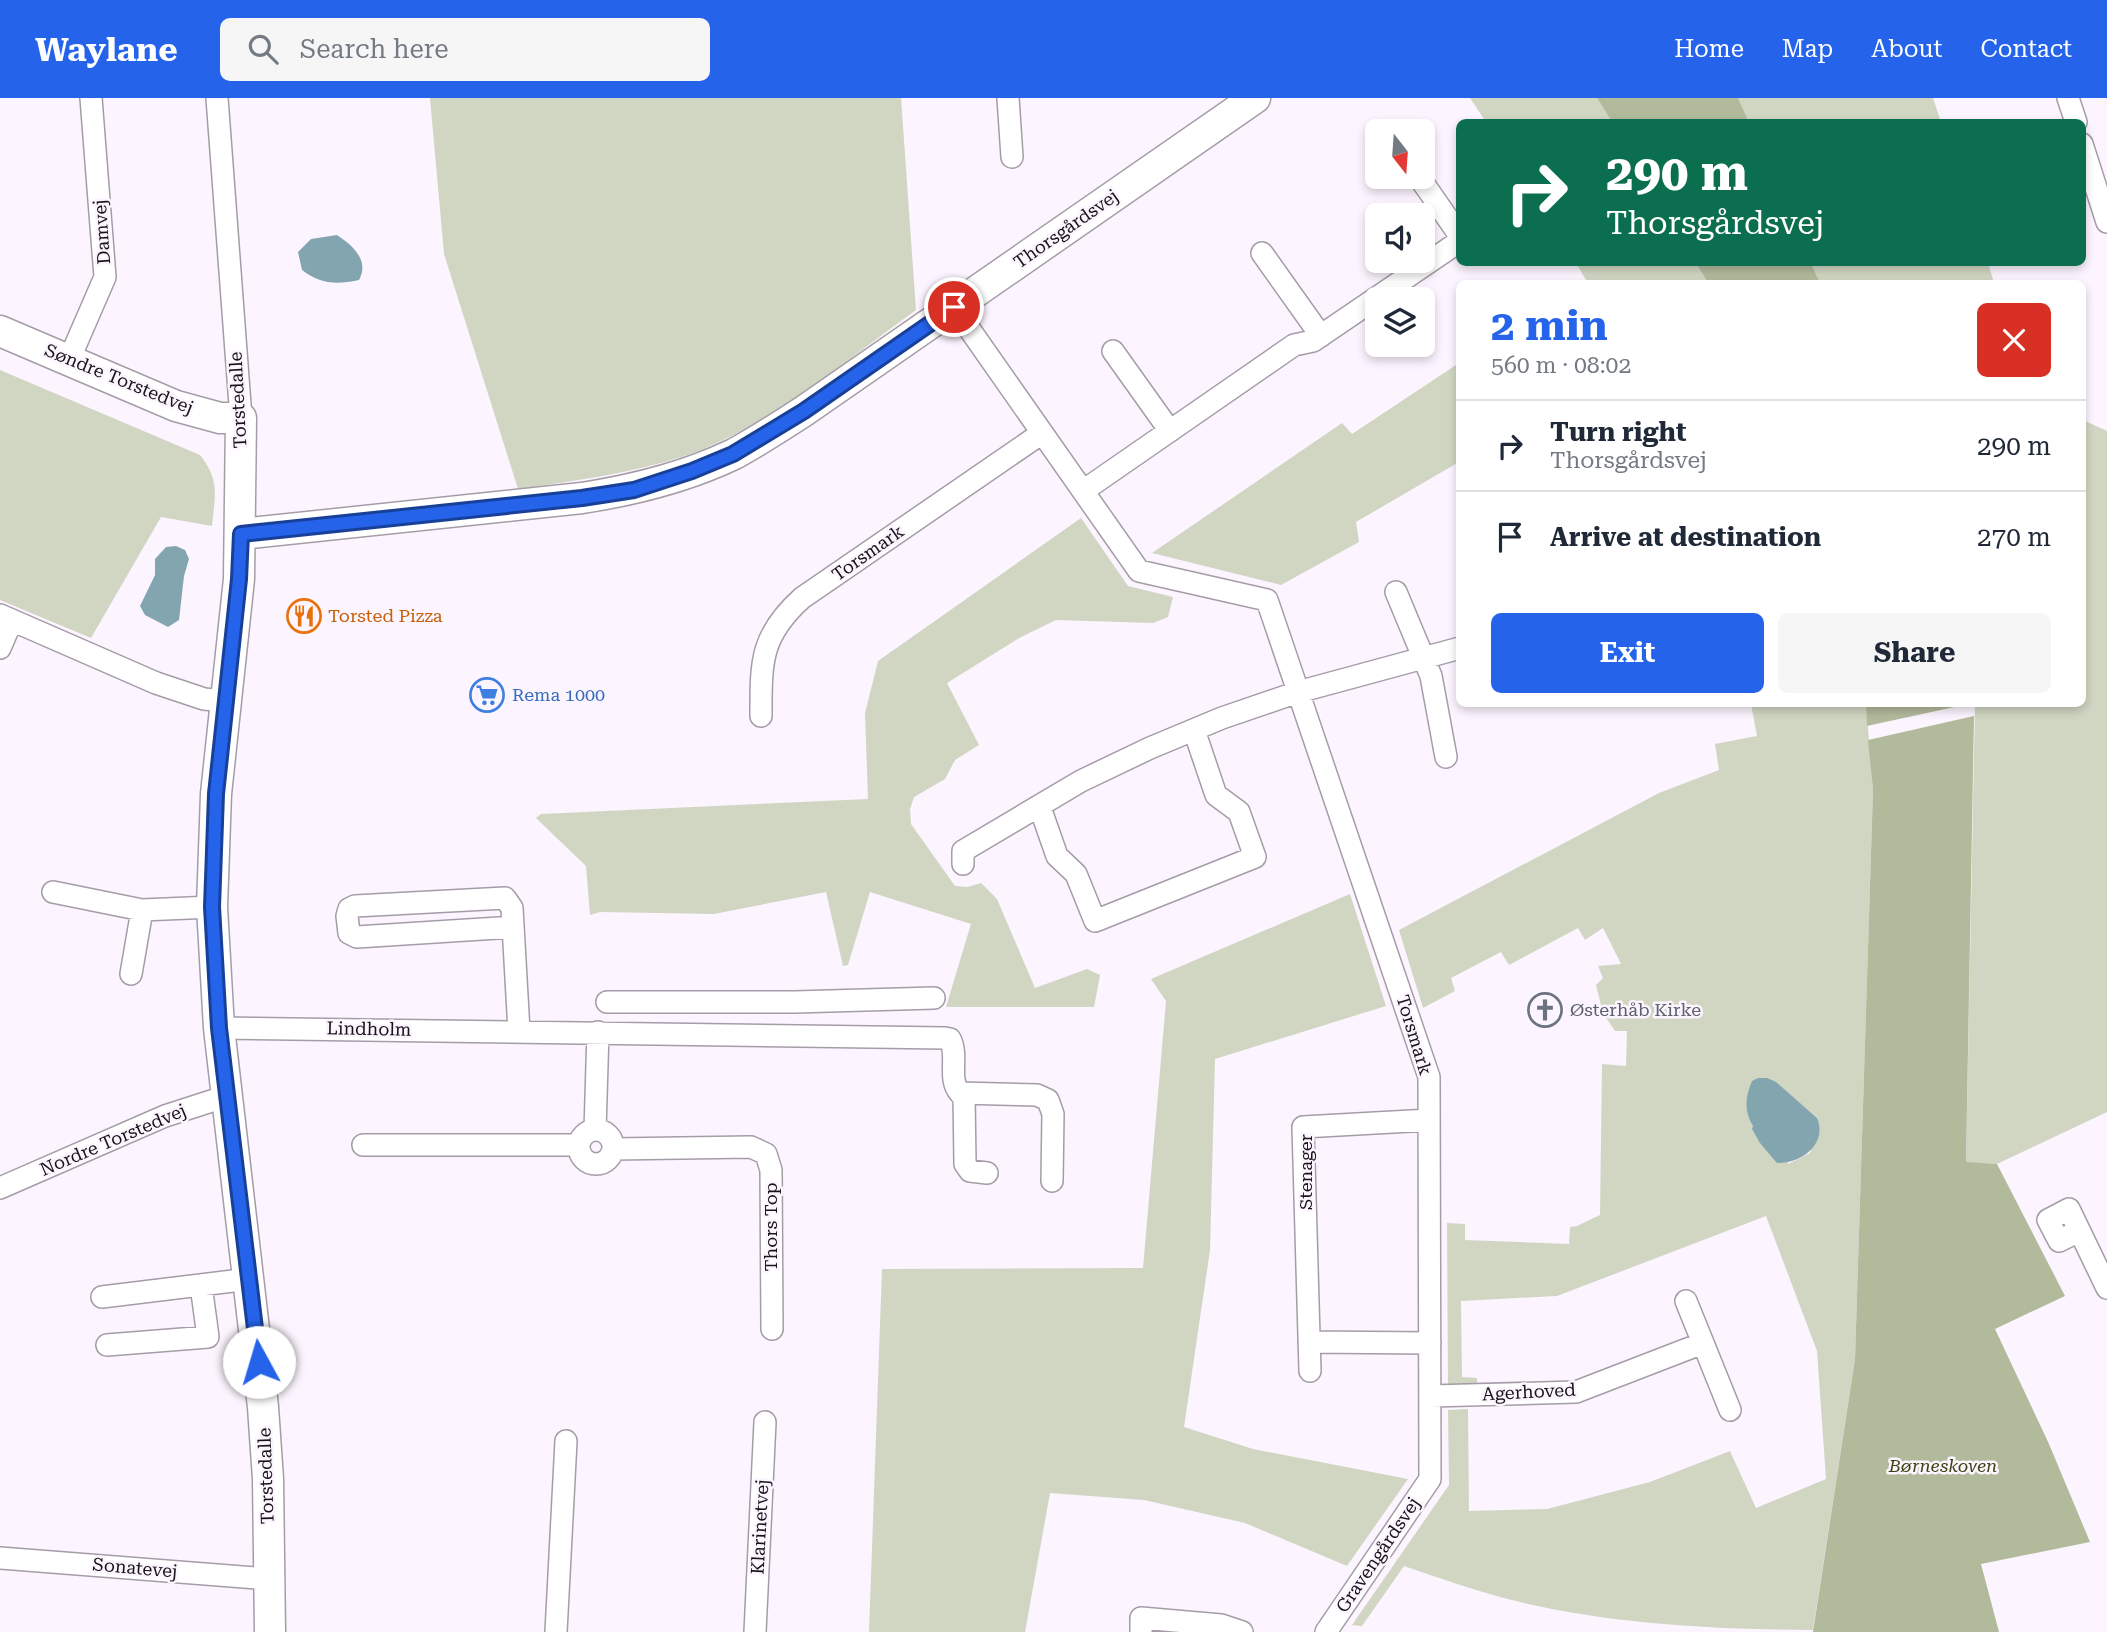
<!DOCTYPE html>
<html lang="en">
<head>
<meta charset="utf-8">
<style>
  :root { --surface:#fff; --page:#f6f6f7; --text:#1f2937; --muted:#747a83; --line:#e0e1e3; --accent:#2563eb }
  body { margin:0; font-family:"Roboto Serif",serif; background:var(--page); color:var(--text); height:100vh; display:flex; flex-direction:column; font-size:26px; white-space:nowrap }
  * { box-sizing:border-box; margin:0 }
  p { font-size:23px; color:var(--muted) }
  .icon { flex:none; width:38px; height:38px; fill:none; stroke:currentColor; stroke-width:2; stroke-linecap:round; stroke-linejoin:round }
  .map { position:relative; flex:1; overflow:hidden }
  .panel { position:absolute; left:1456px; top:182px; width:630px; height:427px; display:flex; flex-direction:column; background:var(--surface); border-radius:10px; box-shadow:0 4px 10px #0003 }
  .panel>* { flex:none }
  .hud { position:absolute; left:1456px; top:21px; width:630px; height:147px; border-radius:10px; box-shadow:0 4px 10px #0003; background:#0b6e4f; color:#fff; overflow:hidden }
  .needle { width:46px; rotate:163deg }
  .tools { position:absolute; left:1365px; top:21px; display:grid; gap:14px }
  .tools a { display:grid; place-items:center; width:70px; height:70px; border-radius:10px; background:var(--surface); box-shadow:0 4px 10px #0003; font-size:35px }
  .pin { position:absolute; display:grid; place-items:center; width:60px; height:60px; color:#fff; margin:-30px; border:4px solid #fff; border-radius:50%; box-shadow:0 2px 7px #0007 }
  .me { position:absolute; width:77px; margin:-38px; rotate:354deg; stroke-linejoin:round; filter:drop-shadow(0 0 5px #0008) }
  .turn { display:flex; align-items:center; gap:24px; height:147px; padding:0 35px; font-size:32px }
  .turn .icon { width:91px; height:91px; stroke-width:2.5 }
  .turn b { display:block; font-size:49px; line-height:60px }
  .round { display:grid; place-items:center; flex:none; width:74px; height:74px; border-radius:10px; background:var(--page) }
  .headline { display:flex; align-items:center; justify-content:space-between; height:119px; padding:0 35px }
  h1 { font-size:42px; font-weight:700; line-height:52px; color:var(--accent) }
  .primary-button { display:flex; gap:14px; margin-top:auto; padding:14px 35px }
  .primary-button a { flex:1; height:80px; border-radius:10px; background:var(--accent); color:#fff; font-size:28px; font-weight:700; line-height:80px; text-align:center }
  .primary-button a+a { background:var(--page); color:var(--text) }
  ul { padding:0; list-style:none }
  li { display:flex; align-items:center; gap:21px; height:91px; padding:0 35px; border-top:2px solid var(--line) }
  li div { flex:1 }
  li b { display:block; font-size:26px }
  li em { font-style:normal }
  header { display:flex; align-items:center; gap:42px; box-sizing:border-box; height:98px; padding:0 35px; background:var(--accent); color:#fff }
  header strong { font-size:33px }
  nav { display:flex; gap:38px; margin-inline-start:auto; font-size:24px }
  .search { width:490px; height:63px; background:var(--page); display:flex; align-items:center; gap:18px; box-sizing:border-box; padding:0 24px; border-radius:10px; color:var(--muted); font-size:26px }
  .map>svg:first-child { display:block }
  .green { fill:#d1d6c3; fill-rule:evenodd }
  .forest { fill:#b2ba9c }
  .water { fill:#82a5b0 }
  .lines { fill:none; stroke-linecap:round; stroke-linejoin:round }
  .street-casing { stroke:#a59ca7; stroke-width:24 }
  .secondary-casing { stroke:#a59ca7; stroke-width:33 }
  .street { stroke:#fff; stroke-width:21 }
  .secondary { stroke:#fff; stroke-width:30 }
  .route-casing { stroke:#184099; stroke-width:18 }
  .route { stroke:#2563eb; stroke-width:12 }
  .labels { text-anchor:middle; stroke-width:5; stroke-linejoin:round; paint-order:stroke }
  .street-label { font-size:18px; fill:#171418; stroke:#fcf4fe }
  .food-label { font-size:18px; fill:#c56008; stroke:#fcf4fe; text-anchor:start }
  .shop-label { font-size:18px; fill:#366cbe; stroke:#fcf4fe; text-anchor:start }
  .worship-label { font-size:18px; fill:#5b616d; stroke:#fcf4fe; text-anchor:start }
  .park-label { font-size:18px; font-style:italic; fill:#394412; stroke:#fcf4fe }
</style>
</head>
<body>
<header>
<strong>Waylane</strong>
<div class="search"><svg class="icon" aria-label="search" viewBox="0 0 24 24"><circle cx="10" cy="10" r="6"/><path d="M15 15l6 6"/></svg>Search here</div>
<nav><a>Home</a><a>Map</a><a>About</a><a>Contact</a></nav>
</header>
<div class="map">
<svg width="2107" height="1534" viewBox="0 0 2107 1534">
  <rect width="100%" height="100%" fill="#fcf4fe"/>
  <path class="green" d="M430,0H901L916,212C845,263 764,332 681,359C628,376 573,383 518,391L444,156Z
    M1470,0H1597L1612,24H1486Z
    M1738,0H1933L1941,24H1749Z
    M1576,165H1696L1708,185H1581L1586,182Z
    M1811,165H1988L1994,185H1820Z
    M1459,265V364L1356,424L1359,444L1281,487L1152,455L1342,325L1352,336Z
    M0,272L200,357C220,382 215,397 212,428L161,419L91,540L0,502Z
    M2083,322L2107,333V1014L1997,1066L1966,1065L1975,606H2082Z
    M1081,420L1128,488L1173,499L1168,519L1153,525L1056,522L1021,539L947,585L979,647L955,662L945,681L914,699L910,711L911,726L955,788L968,789L981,785L997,801L1035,890L1087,871L1100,877L1094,909H946L971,826L870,794L848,867L843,868L826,794L714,816L600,814L590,817L586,768L536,720L541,716L868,701L865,615L878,563Z
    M1751,606H1866L1873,692L1855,1261L1813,1532C1708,1531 1602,1526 1500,1499C1468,1490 1436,1479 1404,1468L1362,1528L1352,1527L1449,1387L1448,1312L1468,1311L1469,1413L1547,1411L1650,1384L1730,1353L1756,1410L1826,1381L1817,1253L1766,1118L1557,1198L1461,1203L1462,1279L1477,1280V1289H1448L1447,1125L1465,1126V1142L1569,1146L1570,1129L1577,1128L1600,1117L1602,966L1626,968L1627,933H1615L1603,915L1596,887L1603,880L1598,868L1621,866L1603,830L1585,842L1578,830L1509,867L1501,854L1451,880L1455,893L1423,910L1399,832L1659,695L1719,672L1715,646L1757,638ZM1801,1006L1817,1020L1810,1055L1788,1066Z
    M1350,796L1386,908L1215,961L1210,1152L1184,1329L1253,1351L1408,1381L1347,1468L1245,1425L1144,1402L1050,1395L1025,1534H869L882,1171L1143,1170L1166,903L1151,881Z"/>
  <path class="forest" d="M1597,0H1738L1749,24H1612Z
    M1696,165H1811L1820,185H1708Z
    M1866,606H1968L1867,628Z
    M1974,618L1966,1064L1997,1066L2065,1198L1995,1231L2049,1346L2090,1444L1981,1466L1999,1534H1813L1855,1261L1873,692L1868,642Z"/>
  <path class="water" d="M337,137C352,147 370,162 359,182C336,187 320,186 302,172L298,154L311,141Z
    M176,448L185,452L189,461L184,478L179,522L168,529L145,517L140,508L155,477V461L166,449Z
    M1758,980H1767L1776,984L1817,1020C1828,1046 1801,1066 1777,1065L1760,1045L1752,1031L1753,1028C1744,1014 1745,999 1752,983Z"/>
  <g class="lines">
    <g class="street-casing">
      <path id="street" d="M217,0L241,320
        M1008,0L1012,59
        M2068,0L2076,24
        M2082,46L2107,124
        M1419,79L1460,138
        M1262,155L1321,238
        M954,209L1139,473L1267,502L1429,979L1430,1381L1326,1534
        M1113,253L1170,333
        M69,262L105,179L91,0
        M1083,393L1294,247L1313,243L1460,143
        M1396,494L1431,578L1446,659
        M0,517L156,585L204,601L225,603
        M0,550L12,522
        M761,618C761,564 760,538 802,500L1042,335
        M1037,710L1043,718L1057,758L1076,776L1095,823L1255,759L1239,714L1216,697L1194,632
        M963,766V753L1081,683L1150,650L1222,620L1298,594L1460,550
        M53,794L142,812L212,809
        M513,829L357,839L349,835L347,818L349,811L355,808L505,800L512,810L519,933
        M131,876L142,812
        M607,904H795L934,900
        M219,930L945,940L950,941C959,958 947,981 960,995L1037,997L1048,1002L1053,1016L1052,1083
        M964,996L965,1066L970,1073L987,1075
        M579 1049a17 17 0 1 1 34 0a17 17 0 1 1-34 0Z
        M595,1032L598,934
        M363,1047H578
        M613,1051L751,1049L766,1056L771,1072L772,1231
        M0,1090L165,1018L227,998
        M2079,1133L2059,1143L2048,1122L2069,1111L2107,1190
        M102,1199L249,1181
        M1686,1203L1703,1245
        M1309,1244L1430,1245
        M107,1247L208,1239L201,1187
        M1310,1273L1303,1029L1429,1022
        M1431,1298L1576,1294L1703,1245L1730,1312
        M0,1460L257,1480L270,1479
        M556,1534L566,1343
        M755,1534L765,1324
        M1141,1534V1520L1221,1527L1242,1534"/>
    </g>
    <g class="secondary-casing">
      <path id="secondary" d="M0,233L176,308L220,320H241L239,481L216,696L212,809L219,930L263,1309L268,1381L270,1534
        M241,436L582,400C634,392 686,379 734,356C758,343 781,328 804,313L1255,0"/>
    </g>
    <use href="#street" class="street"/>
    <use href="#secondary" class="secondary"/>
  </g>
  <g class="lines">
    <g class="route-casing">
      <path id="route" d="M259,1264L219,930L212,809L216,696L239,481L241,436L582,400L634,392L692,373L733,356L804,313L954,209"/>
    </g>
    <use href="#route" class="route"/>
  </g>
  <defs>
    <g id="restaurant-ring" transform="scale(1.75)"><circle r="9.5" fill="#fcf4fe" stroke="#e8710a" stroke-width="1.5"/><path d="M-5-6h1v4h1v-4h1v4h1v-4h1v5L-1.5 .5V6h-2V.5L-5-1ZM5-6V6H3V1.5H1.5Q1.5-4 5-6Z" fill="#e8710a"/></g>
    <g id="supermarket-ring" transform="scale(1.75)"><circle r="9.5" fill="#fcf4fe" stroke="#3f7fe0" stroke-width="1.5"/><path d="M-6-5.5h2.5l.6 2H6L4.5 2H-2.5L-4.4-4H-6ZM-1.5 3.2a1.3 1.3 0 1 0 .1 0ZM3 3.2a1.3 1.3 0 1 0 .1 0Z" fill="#3f7fe0"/></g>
    <g id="church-ring" transform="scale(1.75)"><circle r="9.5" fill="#fcf4fe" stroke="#6b7280" stroke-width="1.5"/><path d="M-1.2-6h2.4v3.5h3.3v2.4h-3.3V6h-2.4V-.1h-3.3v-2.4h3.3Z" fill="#6b7280"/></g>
  </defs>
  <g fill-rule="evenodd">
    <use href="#restaurant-ring" x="304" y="518"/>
    <use href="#supermarket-ring" x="487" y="597"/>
    <use href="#church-ring" x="1545" y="912"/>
  </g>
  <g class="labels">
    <g class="street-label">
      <text transform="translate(1066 131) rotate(-35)" y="6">Thorsgårdsvej</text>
      <text transform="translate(102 134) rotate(-94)" y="6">Damvej</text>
      <text transform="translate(119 281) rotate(22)" y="6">Søndre Torstedvej</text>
      <text transform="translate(238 302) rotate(-93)" y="6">Torstedalle</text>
      <text transform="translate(868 455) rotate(-35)" y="6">Torsmark</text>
      <text transform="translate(369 931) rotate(1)" y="6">Lindholm</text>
      <text transform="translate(1414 937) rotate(73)" y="6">Torsmark</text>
      <text transform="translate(113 1042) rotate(-23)" y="6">Nordre Torstedvej</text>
      <text transform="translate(1306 1074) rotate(-90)" y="6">Stenager</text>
      <text transform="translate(771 1129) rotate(-90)" y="6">Thors Top</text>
      <text transform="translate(1529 1294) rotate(-3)" y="6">Agerhoved</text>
      <text transform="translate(266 1378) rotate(-92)" y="6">Torstedalle</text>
      <text transform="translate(760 1429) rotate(-87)" y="6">Klarinetvej</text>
      <text transform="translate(1378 1457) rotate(-56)" y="6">Gravengårdsvej</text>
      <text transform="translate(135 1470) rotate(5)" y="6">Sonatevej</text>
    </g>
    <g class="food-label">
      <text x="328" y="524">Torsted Pizza</text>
    </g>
    <g class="shop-label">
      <text x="512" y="603">Rema 1000</text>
    </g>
    <g class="worship-label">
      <text x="1570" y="918">Østerhåb Kirke</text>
    </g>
    <g class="park-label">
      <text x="1943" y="1374">Børneskoven</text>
    </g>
  </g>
</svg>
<div class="tools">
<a><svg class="needle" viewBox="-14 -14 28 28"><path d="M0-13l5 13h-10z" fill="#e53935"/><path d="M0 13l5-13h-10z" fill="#747a83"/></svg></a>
<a><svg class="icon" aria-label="sound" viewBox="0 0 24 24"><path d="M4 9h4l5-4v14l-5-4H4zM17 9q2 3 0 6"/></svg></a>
<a><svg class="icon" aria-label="layers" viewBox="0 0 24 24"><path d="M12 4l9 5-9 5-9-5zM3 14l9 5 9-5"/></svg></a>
</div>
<div class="pin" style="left:954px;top:209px;background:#d93025"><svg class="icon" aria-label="arrive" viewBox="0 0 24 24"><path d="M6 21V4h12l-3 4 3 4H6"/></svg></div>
<svg class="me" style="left:259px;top:1264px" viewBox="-20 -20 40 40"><circle r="19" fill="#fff"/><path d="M0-13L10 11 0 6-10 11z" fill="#2563eb"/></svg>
<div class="hud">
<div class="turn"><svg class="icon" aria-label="right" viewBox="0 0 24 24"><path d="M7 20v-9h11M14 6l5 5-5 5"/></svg><div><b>290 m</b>Thorsgårdsvej</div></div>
</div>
<section class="panel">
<div class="headline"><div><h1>2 min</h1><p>560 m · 08:02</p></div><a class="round" style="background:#d93025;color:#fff"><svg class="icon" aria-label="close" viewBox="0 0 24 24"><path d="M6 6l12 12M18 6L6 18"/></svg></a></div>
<ul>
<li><svg class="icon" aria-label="right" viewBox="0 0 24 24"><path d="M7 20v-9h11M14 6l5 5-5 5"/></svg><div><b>Turn right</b><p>Thorsgårdsvej</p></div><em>290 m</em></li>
<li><svg class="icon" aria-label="arrive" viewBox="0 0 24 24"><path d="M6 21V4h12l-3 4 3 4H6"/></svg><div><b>Arrive at destination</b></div><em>270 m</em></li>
</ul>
<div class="primary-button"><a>Exit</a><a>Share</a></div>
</section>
</div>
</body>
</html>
